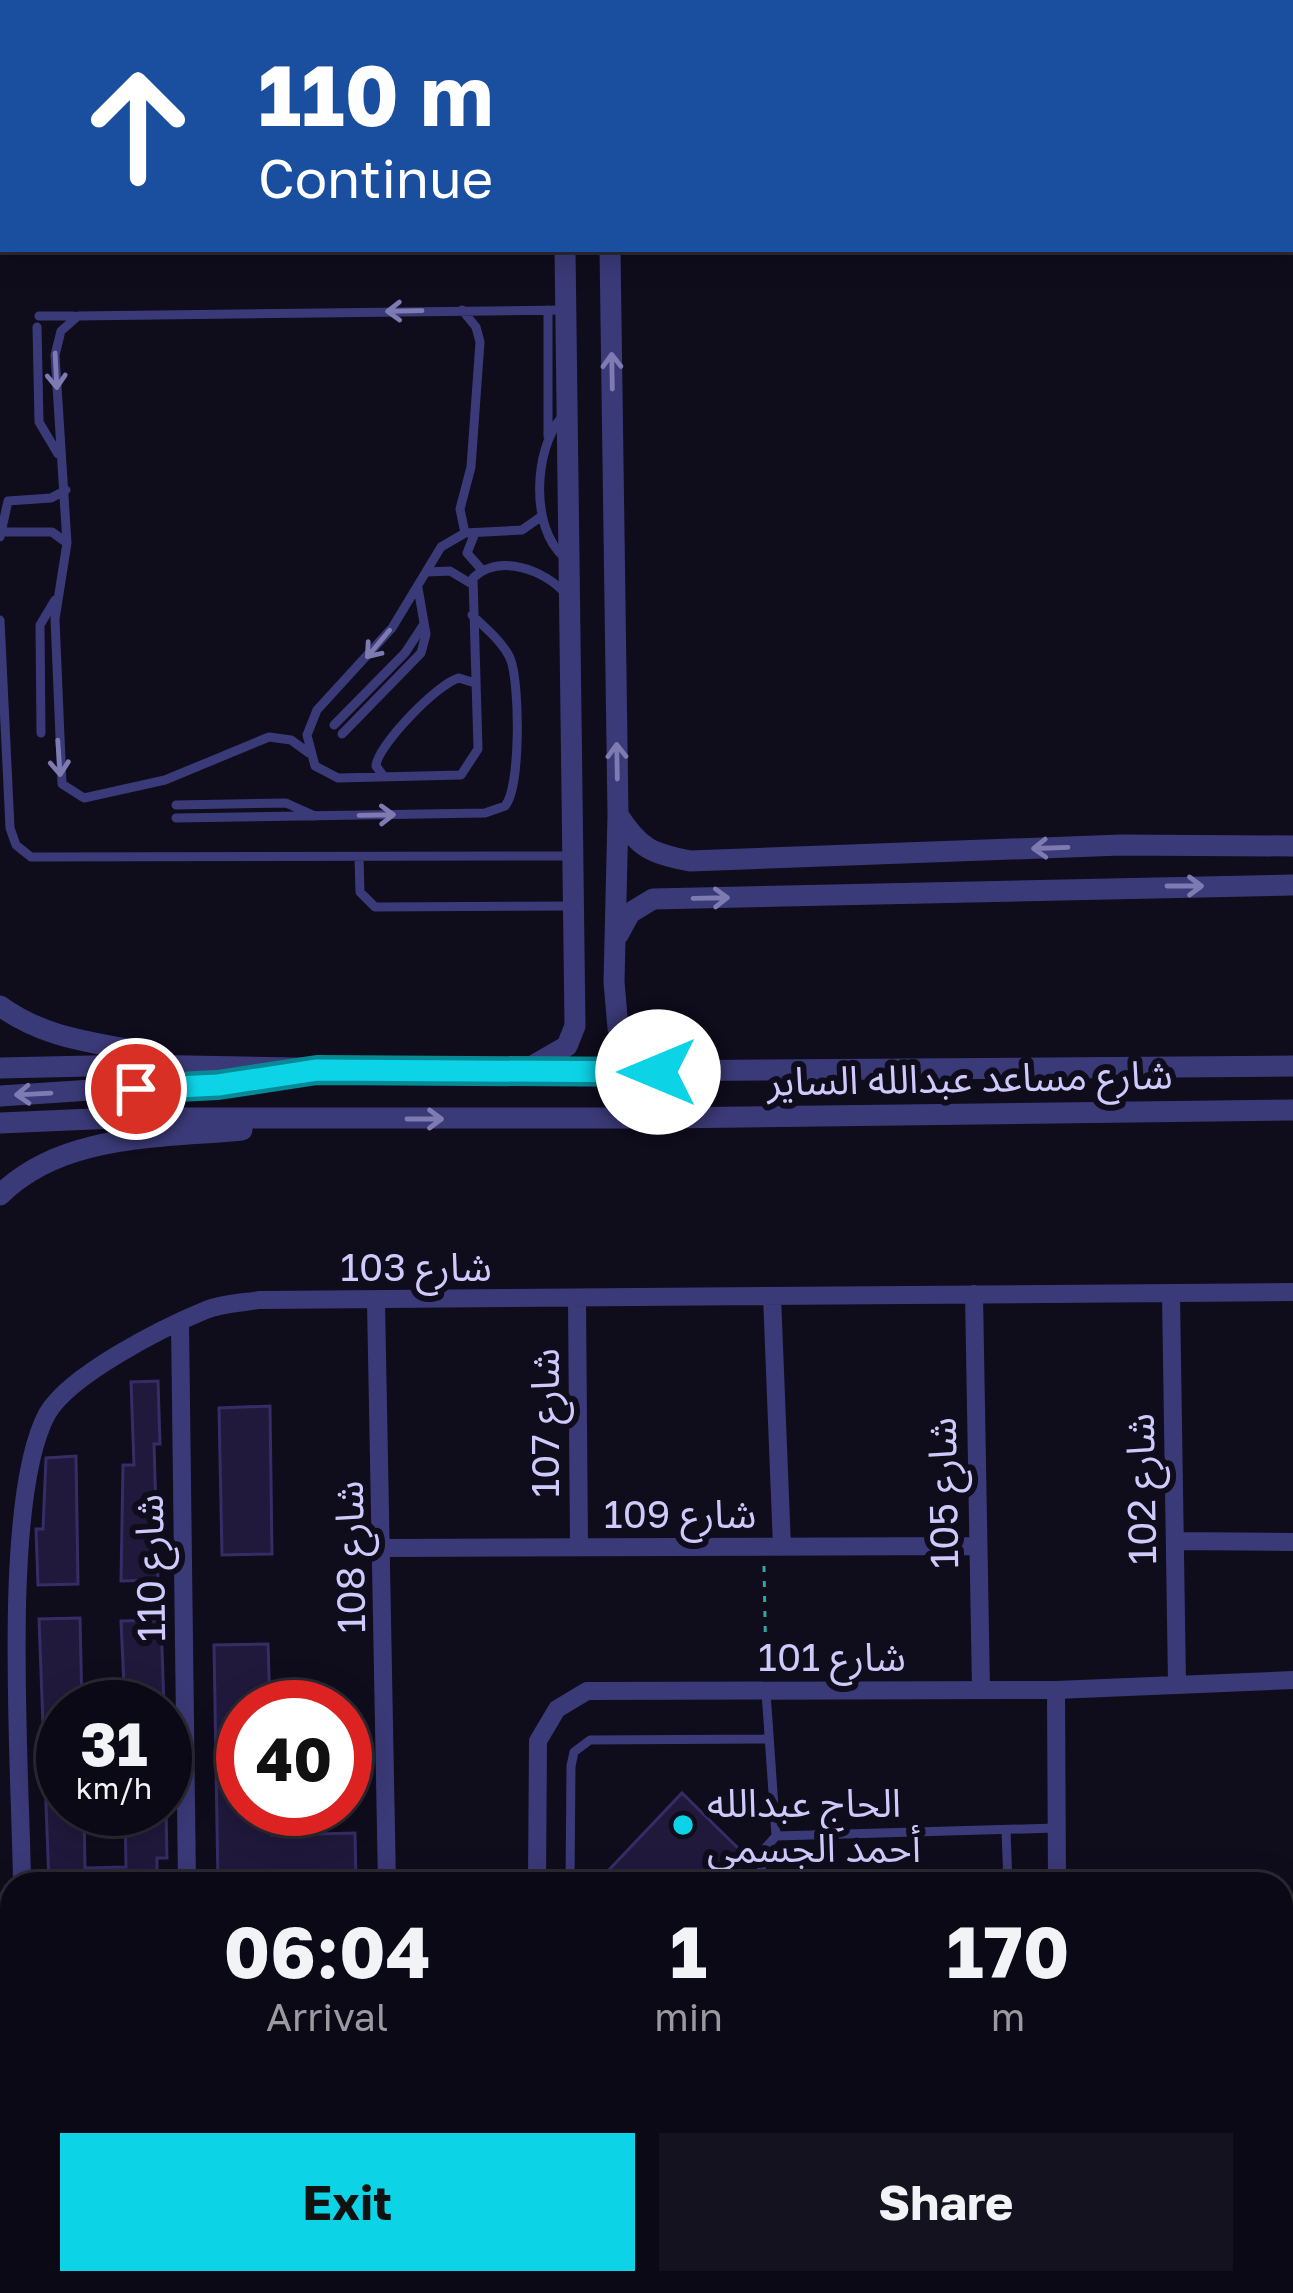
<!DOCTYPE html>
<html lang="en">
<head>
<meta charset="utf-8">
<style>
  :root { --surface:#0b0915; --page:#14121e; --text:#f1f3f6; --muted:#9a9aa0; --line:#2b2a34; --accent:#0cd3e6 }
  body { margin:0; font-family:"Golos Text","Noto Sans Arabic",sans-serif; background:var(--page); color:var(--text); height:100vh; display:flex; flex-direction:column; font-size:45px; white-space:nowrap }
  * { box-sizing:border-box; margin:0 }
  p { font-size:39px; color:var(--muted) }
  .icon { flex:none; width:66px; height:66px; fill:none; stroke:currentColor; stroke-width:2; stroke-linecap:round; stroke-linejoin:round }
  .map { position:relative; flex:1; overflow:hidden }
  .side { position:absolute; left:0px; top:1872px; width:1293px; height:423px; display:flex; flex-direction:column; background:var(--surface); border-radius:36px 36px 0 0; box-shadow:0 6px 30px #0003,0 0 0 3px var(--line) }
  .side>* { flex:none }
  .hud { position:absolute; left:0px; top:0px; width:1293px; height:252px; box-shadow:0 6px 30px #0003,0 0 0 3px var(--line); background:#1a4fa0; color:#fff; overflow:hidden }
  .speed { position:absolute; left:36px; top:1680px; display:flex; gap:24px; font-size:60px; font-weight:700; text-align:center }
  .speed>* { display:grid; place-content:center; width:156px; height:156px; border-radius:50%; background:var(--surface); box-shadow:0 6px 30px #0003,0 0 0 3px var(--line); line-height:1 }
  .speed small { font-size:30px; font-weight:400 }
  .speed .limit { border:18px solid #d22; background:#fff; color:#111 }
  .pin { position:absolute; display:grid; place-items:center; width:102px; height:102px; color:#fff; margin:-51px; border:6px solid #fff; border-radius:50%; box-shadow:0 3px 12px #0007 }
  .me { position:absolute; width:132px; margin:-66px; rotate:270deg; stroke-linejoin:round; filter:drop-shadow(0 0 9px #0008) }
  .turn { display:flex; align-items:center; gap:42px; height:252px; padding:0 60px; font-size:54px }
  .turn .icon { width:156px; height:156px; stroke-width:2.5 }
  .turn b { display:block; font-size:84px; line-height:102px }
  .eta { display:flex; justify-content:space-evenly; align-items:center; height:204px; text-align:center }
  .eta b { font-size:72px; font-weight:700; line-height:84px }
  .action { display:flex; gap:24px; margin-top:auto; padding:24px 60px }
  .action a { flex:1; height:138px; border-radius:0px; background:var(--accent); color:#111; font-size:48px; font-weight:700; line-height:138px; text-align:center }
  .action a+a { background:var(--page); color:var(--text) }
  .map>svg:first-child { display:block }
  .building { fill:#20193c; stroke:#372d66; stroke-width:3 }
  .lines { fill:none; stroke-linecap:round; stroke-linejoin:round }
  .path { stroke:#33a79e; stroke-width:3; stroke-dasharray:6 9; stroke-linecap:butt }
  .service { stroke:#3b3a78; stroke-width:9 }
  .minor { stroke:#3b3a78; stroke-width:18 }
  .tertiary { stroke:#3b3a78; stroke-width:21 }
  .oneway { stroke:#7e7bb3 }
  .route-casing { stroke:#088996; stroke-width:30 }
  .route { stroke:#0cd3e6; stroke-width:21 }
  .poi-dot { fill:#0cd3e6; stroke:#0f0c1c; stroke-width:4.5 }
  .labels { text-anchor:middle; stroke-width:12; stroke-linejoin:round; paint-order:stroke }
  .street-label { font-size:39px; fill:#cfcafc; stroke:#0f0c1c }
  .poi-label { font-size:39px; fill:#cfcafc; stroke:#0f0c1c; text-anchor:start }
</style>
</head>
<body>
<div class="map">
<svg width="1293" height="2293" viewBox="0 0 1293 2293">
  <rect width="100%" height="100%" fill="#0f0c1c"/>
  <path class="building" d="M158,1381L160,1444H154L158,1580L121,1581L123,1465H134L131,1382Z
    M270,1406L272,1554L222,1555L219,1408Z
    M76,1456L78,1584L38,1585L36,1529H43L46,1458Z
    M80,1618L82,1707H63V1809H84L85,1868L126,1867L125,1809H166L167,1858H157V1884H49L39,1619Z
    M161,1620L164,1707H125L121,1621Z
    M268,1644L270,1707H243V1809H271L272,1835L355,1833L356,1884H218L214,1645Z
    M682,1793L748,1858L721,1884H609L607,1872Z"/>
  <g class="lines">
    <path class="path" d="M764,1566L766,1670"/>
    <path class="service" d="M462,310L476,327L480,342L471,467L460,509L465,533
      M39,316H73
      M37,327L39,422L58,454
      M561,418C534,450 530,528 564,557
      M548,436V310
      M542,516L522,530L465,533L441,547L392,628L317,710L307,735L315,766L338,778L461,775L478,749L473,578C500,553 544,570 566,594
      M1,532H52L67,543
      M475,533L467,553L482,570
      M0,537L8,501L51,498L66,490
      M428,572L450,571L470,583
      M0,620L10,828L16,845L31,857L572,856
      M334,725L405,653L424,624
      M41,733L40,625L55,600
      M342,734L421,653L426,634L418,588
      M309,753L291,740L269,737L165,780L84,798L62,784L55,619L67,543L55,355L61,331L78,316L564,310
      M384,777L376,766C377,746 438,683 459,678L475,683
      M176,805L286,803L315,816
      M176,818L485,813L505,806C521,788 520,681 510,658C502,641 485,628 472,615
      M359,858L360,892L375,907L572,906
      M766,1692L776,1836
      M1006,1830L1008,1884
      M570,1884L571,1766L574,1752L590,1740L769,1739
      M762,1884L761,1853L776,1836L1056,1828
      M1281,2184H1293
      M1281,2244H1293"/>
    <path class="minor" d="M974,1294L981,1690
      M1171,1295L1177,1683
      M772,1296L782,1547
      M577,1299L579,1546
      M376,1301L387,1884
      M180,1322L187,1884
      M1175,1541L1293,1542
      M384,1548L976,1546
      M1056,1690L1057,1884
      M22,1884C21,1774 0,1502 47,1414C69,1375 164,1327 206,1310C222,1303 242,1303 259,1300L1293,1292
      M537,1884L538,1741L557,1709L587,1691L1056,1690L1293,1680
      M25,2283V2293
      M195,2283V2293
      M392,2283V2293
      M540,2283V2293
      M700,2283V2293
      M902,2283V2293
      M1060,2293V2283"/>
    <path class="tertiary" d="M609,0V3
      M565,3V0
      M610,249L618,815L614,982L618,1028L631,1048L668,1063
      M618,815C639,848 652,854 690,861L1121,845L1293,846
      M618,935L630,913L653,899L1293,885
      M0,1006C50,1042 102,1042 160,1056
      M0,1068L136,1065L520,1072L1293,1066
      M527,1069L567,1046L575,1026L565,249
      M0,1096L275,1078
      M0,1123L115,1118H665L1293,1110
      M0,1195C62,1133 161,1138 242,1130"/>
  </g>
  <defs><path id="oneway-shaft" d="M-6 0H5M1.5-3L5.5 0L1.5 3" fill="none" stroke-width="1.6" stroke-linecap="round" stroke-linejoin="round" transform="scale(3)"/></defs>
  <g class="oneway">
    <use href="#oneway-shaft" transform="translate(404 311) rotate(179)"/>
    <use href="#oneway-shaft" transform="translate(56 371) rotate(87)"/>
    <use href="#oneway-shaft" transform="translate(612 371) rotate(-91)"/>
    <use href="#oneway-shaft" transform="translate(378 644) rotate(130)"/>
    <use href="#oneway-shaft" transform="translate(59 758) rotate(86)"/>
    <use href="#oneway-shaft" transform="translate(617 761) rotate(-91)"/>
    <use href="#oneway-shaft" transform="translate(377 815) rotate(-1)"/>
    <use href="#oneway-shaft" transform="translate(1050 848) rotate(178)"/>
    <use href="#oneway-shaft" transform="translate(1185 886)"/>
    <use href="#oneway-shaft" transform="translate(711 898) rotate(-1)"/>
    <use href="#oneway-shaft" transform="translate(33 1094) rotate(177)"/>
    <use href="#oneway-shaft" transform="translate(425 1119)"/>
  </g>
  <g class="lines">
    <g class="route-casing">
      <path id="route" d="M136,1089L218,1085L317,1070L658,1072"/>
    </g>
    <use href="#route" class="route"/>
  </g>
  <circle class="poi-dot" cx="683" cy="1825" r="12"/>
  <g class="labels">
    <g class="street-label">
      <text transform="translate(970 1078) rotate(-1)" y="14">شارع مساعد عبدالله الساير</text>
      <text x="416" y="1281">شارع 103</text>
      <text transform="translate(545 1423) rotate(-90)" y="14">شارع 107</text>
      <text transform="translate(1141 1489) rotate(-91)" y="14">شارع 102</text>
      <text transform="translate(943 1493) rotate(-91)" y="14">شارع 105</text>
      <text x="680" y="1528">شارع 109</text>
      <text transform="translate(350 1557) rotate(-91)" y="14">شارع 108</text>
      <text transform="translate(150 1568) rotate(-91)" y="14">شارع 110</text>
      <text x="832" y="1671">شارع 101</text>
    </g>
    <g class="poi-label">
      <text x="707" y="1817">الحاج عبدالله<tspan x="707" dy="45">أحمد الجسمي</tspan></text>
    </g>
  </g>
</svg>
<div class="speed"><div>31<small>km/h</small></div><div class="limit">40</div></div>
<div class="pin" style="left:136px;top:1089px;background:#d93025"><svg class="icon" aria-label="arrive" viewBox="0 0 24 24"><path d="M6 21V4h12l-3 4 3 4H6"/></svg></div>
<svg class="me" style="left:658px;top:1072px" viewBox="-20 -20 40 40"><circle r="19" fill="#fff"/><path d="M0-13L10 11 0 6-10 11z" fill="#0cd3e6"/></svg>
<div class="hud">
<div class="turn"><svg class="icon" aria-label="ahead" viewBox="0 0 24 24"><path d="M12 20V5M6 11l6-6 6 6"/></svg><div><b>110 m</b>Continue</div></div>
</div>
<section class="side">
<div class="eta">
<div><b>06:04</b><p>Arrival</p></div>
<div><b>1</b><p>min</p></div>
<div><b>170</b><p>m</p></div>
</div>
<div class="action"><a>Exit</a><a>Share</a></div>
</section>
</div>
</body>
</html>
